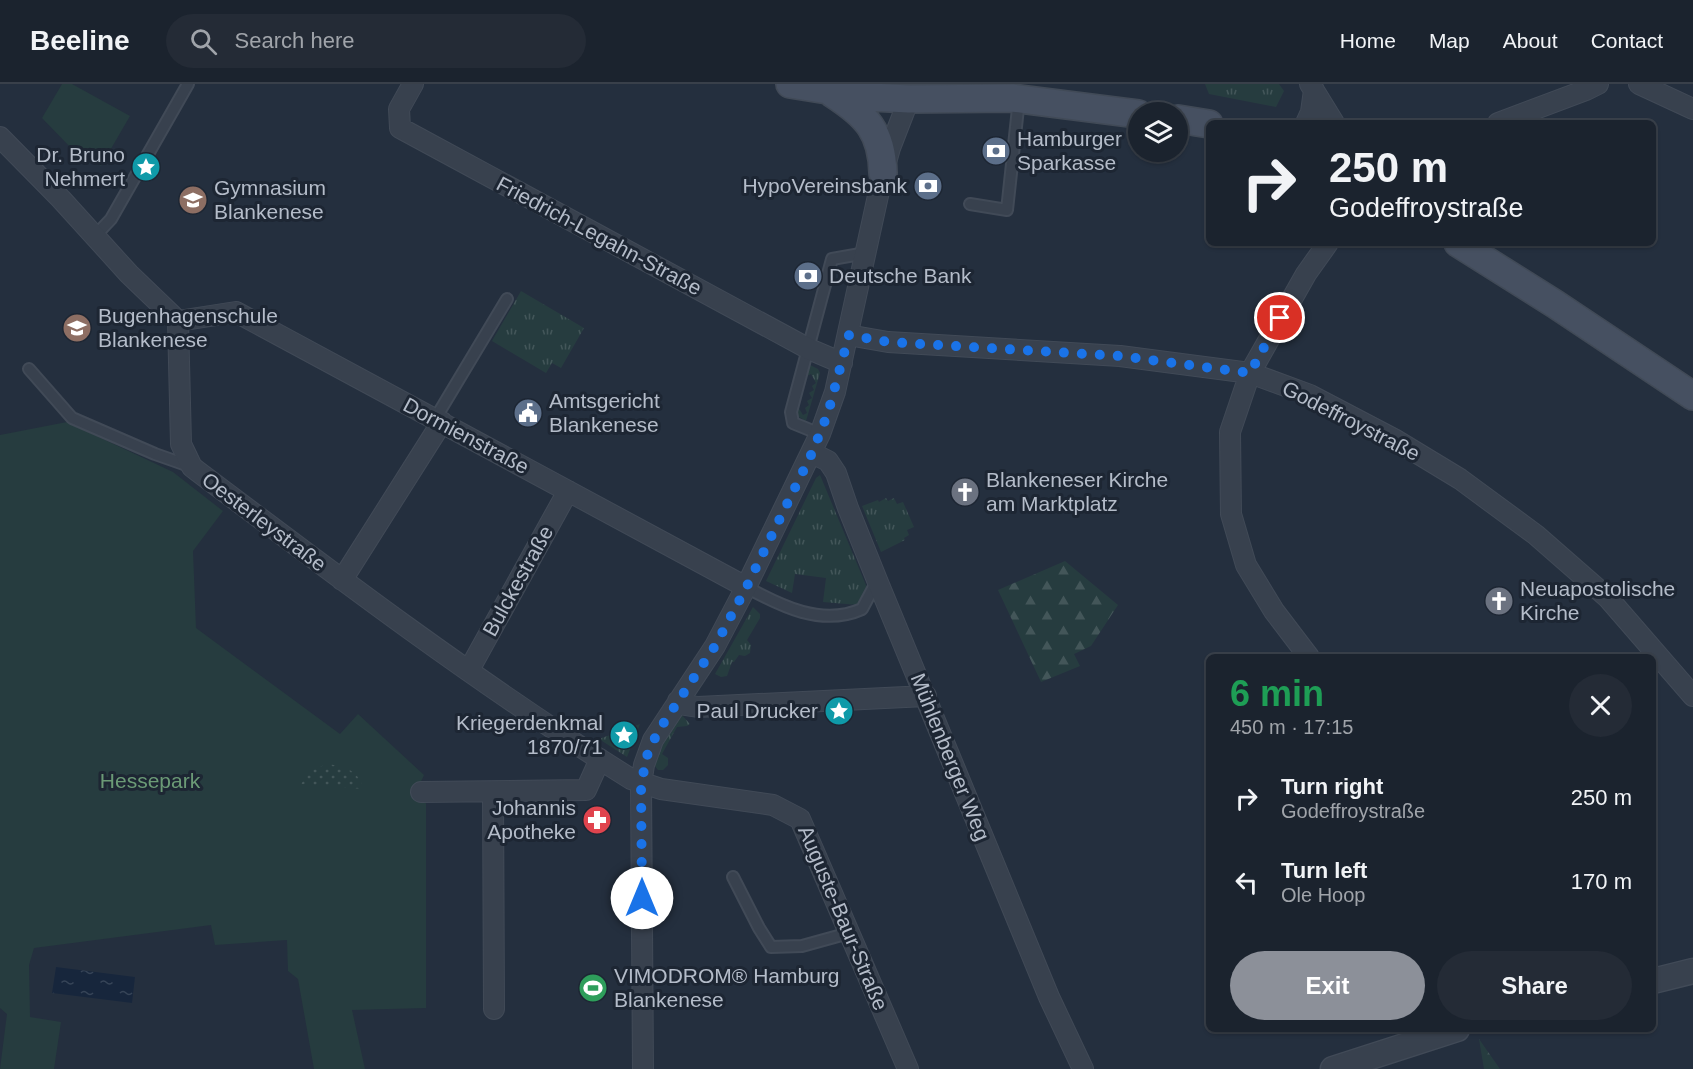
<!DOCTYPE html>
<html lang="en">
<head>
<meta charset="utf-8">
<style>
  :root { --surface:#1b232e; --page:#242b36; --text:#f1f3f6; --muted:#a0a4aa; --line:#39404a; --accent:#8c9099 }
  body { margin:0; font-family:Arial,sans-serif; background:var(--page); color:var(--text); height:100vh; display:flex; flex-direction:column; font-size:22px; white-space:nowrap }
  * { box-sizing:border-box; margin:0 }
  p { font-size:20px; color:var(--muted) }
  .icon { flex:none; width:33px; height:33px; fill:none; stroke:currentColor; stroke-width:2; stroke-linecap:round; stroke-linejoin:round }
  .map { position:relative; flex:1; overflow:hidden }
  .drawer { position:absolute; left:1206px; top:570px; width:450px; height:378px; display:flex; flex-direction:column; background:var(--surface); border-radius:9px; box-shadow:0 2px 4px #0004,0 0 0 2px var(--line) }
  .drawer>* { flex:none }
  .guide { position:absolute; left:1206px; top:36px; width:450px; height:126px; border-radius:9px; box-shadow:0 2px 4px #0004,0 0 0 2px var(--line); background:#1b232e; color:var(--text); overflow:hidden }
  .tools { position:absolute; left:1128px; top:18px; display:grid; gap:12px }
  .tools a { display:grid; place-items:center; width:60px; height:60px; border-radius:50%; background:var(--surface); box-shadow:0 2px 4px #0004,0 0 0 2px var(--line); font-size:30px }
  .pin { position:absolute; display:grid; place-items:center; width:51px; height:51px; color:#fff; margin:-26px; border:3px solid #fff; border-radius:50%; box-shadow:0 2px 6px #0007 }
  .me { position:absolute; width:66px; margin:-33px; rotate:0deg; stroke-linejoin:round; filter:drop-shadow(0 0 4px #0008) }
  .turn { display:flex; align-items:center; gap:21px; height:126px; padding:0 24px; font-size:27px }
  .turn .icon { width:78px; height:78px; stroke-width:2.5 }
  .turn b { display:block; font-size:42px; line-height:51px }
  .round { display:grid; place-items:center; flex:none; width:63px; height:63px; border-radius:32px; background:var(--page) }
  .head { display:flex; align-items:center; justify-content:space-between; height:102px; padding:0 24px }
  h1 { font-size:36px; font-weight:600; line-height:45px; color:#1e9e55 }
  .button { display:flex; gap:12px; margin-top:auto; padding:12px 24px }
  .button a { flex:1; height:69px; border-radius:36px; background:var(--accent); color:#fff; font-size:24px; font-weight:600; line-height:69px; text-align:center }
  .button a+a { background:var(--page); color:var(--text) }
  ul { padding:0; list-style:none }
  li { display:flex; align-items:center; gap:18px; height:84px; padding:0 24px }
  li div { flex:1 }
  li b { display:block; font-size:22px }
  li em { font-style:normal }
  header { display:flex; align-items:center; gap:36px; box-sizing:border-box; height:84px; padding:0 30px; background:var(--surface); border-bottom:2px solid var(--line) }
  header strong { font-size:28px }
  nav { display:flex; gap:33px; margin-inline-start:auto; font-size:21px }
  .search { width:420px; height:54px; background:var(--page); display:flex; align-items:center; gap:15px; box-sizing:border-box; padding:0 21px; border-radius:33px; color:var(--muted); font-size:22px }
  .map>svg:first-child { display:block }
  .grass { fill:url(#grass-tufts) }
  .forest { fill:url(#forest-firs) }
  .park { fill:#263c3f }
  .garden { fill:url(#garden-dots) }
  .water { fill:url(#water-ripples) }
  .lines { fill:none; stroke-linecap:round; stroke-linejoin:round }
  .service-casing { stroke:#414a57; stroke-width:14 }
  .minor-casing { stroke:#414a57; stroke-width:22 }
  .tertiary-casing { stroke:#414a57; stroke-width:27 }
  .secondary-casing { stroke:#414a57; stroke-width:30 }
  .service { stroke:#38414e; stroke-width:10 }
  .minor { stroke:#38414e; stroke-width:20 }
  .tertiary { stroke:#38414e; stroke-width:24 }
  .secondary { stroke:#465061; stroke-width:27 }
  .route { stroke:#1a73e8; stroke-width:10; stroke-dasharray:0 18 }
  .labels { text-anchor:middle; stroke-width:6; stroke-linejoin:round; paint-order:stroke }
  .poi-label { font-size:21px; fill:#b4bcc9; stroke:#1d2633; text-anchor:start }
  .street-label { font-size:21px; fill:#b4bcc9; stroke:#1d2633 }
  .park-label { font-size:21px; fill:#6b9a76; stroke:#1d2633 }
</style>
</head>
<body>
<header>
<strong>Beeline</strong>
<div class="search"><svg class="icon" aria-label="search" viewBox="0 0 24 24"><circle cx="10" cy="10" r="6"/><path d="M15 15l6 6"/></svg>Search here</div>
<nav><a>Home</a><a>Map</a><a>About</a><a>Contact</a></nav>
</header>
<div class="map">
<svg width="1693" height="985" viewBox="0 0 1693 985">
  <defs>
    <pattern id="grass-tufts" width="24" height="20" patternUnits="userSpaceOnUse" patternTransform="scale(1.5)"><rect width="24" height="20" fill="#263c3f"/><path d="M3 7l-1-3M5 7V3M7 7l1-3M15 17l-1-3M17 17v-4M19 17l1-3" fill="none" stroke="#435659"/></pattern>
    <pattern id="forest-firs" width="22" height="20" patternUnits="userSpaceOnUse" patternTransform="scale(1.5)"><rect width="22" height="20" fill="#263c3f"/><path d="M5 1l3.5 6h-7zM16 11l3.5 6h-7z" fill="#435659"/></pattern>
    <pattern id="garden-dots" width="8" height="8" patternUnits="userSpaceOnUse" patternTransform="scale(1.5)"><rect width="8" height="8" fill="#263c3f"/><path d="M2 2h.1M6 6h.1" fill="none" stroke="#435659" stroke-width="1.8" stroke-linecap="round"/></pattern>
    <pattern id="water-ripples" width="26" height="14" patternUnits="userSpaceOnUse" patternTransform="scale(1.5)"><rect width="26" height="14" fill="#17263c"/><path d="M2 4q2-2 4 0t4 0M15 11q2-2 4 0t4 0" fill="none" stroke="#364457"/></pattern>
  </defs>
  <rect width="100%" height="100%" fill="#242f3e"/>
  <path class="grass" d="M1205,0H1279L1284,7L1276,23L1209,10Z
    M521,207L584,244L561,284L552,279L546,289L492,257Z
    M810,281L818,285L820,289L806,337L796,331L798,323L803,331L807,329L805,324L809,321L807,317L812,314L809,309L814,306L812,302L816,299L811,290L807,292Z
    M820,391L868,506L858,521L823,518L826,494L795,490L792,509L766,497L816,394Z
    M886,414L888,417L894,414L897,420L903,418L914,443L907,446L909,451L904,454L905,456L881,468L862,422L878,416L879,418Z
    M753,523L760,530V534L747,556L751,561L750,569L745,572L739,571L734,578H732L727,592L721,593L715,590Z
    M681,630L690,640L687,642L677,643L662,670L668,674V681L663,686H658L654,681C659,661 670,646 681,630Z
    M640,640L627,673L599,655Z"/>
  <path class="forest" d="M1065,477L1118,521L1091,562L1074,570L1080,582L1041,598L998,506Z
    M1479,955L1500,985H1484Z"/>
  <path class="park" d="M62,0H72L130,32L101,82L72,65L42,34Z
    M67,338L173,388L223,427L193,467L196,544L340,650L358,630L424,691L420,700L426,720V924L352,926L365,985H314L298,895L288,887L287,856L215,861L211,841L34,864L29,881L30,933L61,938L54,985H0L7,930L0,924V351Z"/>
  <path class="garden" d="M324,681C341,679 360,687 363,705L301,700L311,687Z"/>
  <path class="water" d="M56,883L135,893L132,919L52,909Z"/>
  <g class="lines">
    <g class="service-casing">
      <path id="service" d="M970,120L1007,126L1019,15
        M95,152L111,135L188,0
        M29,285L72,334L155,370L192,383
        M435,335L507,215
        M820,350L793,339L791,328L832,175L866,169
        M746,503C781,522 822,543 862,525L877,497
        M733,793L759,844L771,863L802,862L849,849"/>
    </g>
    <g class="minor-casing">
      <path id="minor" d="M413,0L399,25L400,44L809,265L842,279
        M1310,0L1334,39
        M1639,0L1693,25
        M1306,39L1311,28L1314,6
        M1498,39L1586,6L1598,0
        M0,53L61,115L129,190L178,237L181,360L192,383C335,491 479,600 631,695L661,705L773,721L800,735L908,985
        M178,237L236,228L746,503
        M848,251L888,258L1120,272L1250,289L1310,311L1394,355L1460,395L1536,451L1608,514L1693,612
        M812,369L828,377L836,389L848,424L877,496L1049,913L1083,985
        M342,496L442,338
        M1309,573L1274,527L1246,481L1231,430L1230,348L1250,289L1306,190L1328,159
        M469,586L568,407
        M678,617L685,621L698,623L926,612
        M421,708L586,706L600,675
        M493,708L494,925
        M643,985L641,700L644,681L653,656L715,562L746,503L820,350L835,308L883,89L890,64L909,15"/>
    </g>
    <g class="tertiary-casing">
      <path id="tertiary" d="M1653,897L1693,887
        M1333,985L1457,945"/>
    </g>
    <g class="secondary-casing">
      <path id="secondary" d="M790,0L871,13L909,15L1012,14L1138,30
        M833,10C867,32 882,48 883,89
        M1178,35L1209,40
        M1458,159L1555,220L1693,312"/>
    </g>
    <use href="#service" class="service"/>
    <use href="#minor" class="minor"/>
    <use href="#tertiary" class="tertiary"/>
    <use href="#secondary" class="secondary"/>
  </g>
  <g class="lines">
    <path class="route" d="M642,814L641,700L648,668L659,646L715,562L746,504L812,369L828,329L849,251L888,258L1120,272L1250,289L1280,234"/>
  </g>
  <defs>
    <g id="bank-disc" transform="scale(1.5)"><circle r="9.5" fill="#5c6f8a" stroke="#1d2633"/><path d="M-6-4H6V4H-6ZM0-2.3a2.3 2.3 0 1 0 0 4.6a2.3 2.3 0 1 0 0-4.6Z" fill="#fff"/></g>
    <g id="sight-disc" transform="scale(1.5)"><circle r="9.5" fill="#0f9aa8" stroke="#1d2633"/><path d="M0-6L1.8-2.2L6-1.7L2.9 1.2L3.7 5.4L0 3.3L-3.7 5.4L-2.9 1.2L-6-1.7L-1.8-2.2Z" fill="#fff"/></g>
    <g id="school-disc" transform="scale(1.5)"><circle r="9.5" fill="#8d6e63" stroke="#1d2633"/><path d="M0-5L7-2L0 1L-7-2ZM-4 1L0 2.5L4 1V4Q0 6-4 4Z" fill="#fff"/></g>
    <g id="civic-disc" transform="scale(1.5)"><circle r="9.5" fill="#5c6f8a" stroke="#1d2633"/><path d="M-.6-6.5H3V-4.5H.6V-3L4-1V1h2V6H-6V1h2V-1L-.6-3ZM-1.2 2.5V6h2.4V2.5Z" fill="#fff"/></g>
    <g id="church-disc" transform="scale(1.5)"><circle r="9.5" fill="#6b7280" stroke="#1d2633"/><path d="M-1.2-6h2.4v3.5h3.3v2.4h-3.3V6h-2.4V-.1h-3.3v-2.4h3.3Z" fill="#fff"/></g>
    <g id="pharmacy-disc" transform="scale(1.5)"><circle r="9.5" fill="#e0444e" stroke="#1d2633"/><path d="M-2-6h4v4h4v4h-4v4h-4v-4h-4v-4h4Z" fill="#fff"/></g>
    <g id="stadium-disc" transform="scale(1.5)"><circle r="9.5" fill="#2e9e5b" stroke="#1d2633"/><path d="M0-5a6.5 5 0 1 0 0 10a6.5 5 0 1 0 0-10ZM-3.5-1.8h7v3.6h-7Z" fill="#fff"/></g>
  </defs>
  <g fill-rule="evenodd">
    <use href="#bank-disc" x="996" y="67"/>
    <use href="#sight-disc" x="146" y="83"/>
    <use href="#bank-disc" x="928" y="102"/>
    <use href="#school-disc" x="193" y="116"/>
    <use href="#bank-disc" x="808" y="192"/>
    <use href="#school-disc" x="77" y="244"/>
    <use href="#civic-disc" x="528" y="329"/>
    <use href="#church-disc" x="965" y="408"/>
    <use href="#church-disc" x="1499" y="517"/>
    <use href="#sight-disc" x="839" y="627"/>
    <use href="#sight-disc" x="624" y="651"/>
    <use href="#pharmacy-disc" x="597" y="736"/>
    <use href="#stadium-disc" x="593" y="904"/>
  </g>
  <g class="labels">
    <g class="poi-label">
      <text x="1017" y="62">Hamburger<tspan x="1017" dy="24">Sparkasse</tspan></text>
      <text x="125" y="78" text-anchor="end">Dr. Bruno<tspan x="125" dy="24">Nehmert</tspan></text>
      <text x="907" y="109" text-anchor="end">HypoVereinsbank</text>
      <text x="214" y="111">Gymnasium<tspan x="214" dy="24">Blankenese</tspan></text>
      <text x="829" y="199">Deutsche Bank</text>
      <text x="98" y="239">Bugenhagenschule<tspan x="98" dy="24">Blankenese</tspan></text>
      <text x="549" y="324">Amtsgericht<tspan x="549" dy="24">Blankenese</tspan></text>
      <text x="986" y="403">Blankeneser Kirche<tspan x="986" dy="24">am Marktplatz</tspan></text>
      <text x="1520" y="512">Neuapostolische<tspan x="1520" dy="24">Kirche</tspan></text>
      <text x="818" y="634" text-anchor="end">Paul Drucker</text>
      <text x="603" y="646" text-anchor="end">Kriegerdenkmal<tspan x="603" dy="24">1870/71</tspan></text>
      <text x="576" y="731" text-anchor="end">Johannis<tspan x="576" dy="24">Apotheke</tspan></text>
      <text x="614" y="899">VIMODROM® Hamburg<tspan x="614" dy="24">Blankenese</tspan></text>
    </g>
    <g class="street-label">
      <text transform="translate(599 152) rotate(28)" y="7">Friedrich-Legahn-Straße</text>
      <text transform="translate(1351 337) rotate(27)" y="7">Godeffroystraße</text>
      <text transform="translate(466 352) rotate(28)" y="7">Dormienstraße</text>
      <text transform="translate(264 438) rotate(37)" y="7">Oesterleystraße</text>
      <text transform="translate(518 497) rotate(-61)" y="7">Bulckestraße</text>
      <text transform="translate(950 673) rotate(68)" y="7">Mühlenberger Weg</text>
      <text transform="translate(843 834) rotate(67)" y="7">Auguste-Baur-Straße</text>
    </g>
    <g class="park-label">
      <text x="150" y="704">Hessepark</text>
    </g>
  </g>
</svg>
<div class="tools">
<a><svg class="icon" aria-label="layers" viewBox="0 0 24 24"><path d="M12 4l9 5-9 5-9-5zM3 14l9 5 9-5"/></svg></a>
</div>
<div class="pin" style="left:1280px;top:234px;background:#d93025"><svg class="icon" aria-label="arrive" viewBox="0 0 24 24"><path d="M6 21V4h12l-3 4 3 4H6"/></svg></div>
<svg class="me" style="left:642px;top:814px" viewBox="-20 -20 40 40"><circle r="19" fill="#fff"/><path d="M0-13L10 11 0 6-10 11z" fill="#1a73e8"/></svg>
<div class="guide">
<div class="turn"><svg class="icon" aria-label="right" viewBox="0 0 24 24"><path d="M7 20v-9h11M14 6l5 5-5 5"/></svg><div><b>250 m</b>Godeffroystraße</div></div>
</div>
<section class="drawer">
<div class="head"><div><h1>6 min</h1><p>450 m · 17:15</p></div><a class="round"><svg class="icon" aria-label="close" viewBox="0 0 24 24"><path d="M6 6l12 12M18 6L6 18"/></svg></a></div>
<ul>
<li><svg class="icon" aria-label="right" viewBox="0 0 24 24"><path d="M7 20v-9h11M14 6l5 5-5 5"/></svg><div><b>Turn right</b><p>Godeffroystraße</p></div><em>250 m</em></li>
<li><svg class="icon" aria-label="left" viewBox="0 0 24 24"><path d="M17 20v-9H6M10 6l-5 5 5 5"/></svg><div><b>Turn left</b><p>Ole Hoop</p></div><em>170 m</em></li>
</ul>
<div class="button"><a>Exit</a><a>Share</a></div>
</section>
</div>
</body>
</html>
